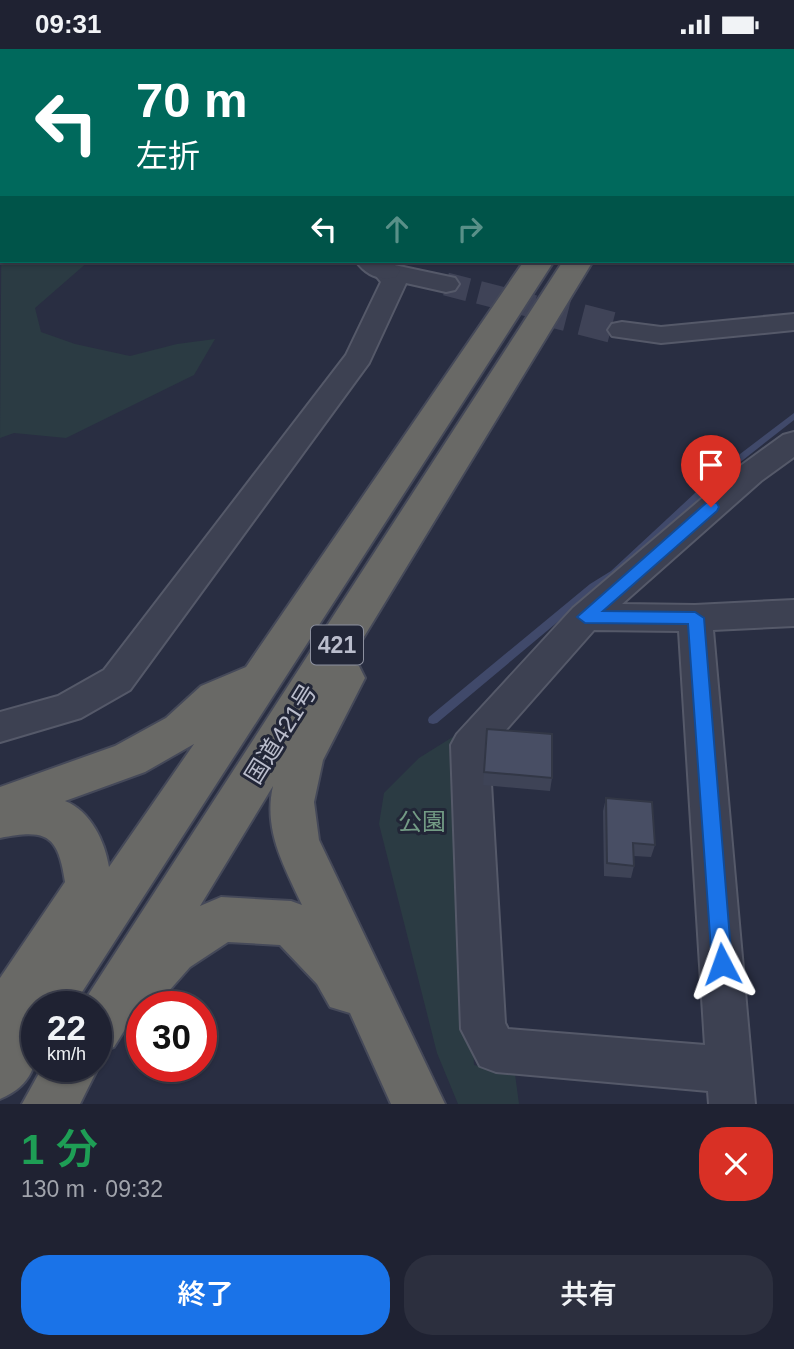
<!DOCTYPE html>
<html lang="ja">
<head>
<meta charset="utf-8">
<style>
  :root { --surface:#1f2232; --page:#2c2f3e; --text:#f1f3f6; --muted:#a1a4ac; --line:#3c3f4d; --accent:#1a73e8 }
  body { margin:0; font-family:Helvetica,"Noto Sans JP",sans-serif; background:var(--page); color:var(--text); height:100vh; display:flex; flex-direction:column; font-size:26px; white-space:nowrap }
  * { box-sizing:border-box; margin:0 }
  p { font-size:23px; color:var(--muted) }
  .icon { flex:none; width:38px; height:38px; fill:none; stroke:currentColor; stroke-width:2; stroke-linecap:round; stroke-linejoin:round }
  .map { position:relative; height:1055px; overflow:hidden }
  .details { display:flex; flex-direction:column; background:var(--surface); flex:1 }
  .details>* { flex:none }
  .hud { position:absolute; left:0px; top:0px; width:794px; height:214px; box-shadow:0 2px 5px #0004,0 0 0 2px var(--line); background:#00695c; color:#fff; overflow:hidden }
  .speed { position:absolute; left:21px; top:942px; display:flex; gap:14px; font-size:35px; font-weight:700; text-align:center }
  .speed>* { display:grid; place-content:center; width:91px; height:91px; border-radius:50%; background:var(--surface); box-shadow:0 2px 5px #0004,0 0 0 2px var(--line); line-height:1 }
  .speed small { font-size:18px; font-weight:400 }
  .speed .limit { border:10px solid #d22; background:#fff; color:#111 }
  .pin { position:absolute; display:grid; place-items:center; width:60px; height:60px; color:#fff; margin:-72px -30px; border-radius:50% 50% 50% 0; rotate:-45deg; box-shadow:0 0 7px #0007 }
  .pin .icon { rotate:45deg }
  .me { position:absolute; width:77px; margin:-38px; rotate:356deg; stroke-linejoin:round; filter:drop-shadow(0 0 5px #0008) }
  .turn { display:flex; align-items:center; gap:24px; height:147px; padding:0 21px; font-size:32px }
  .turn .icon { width:91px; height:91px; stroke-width:2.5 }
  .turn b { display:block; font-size:49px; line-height:60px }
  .lanes { display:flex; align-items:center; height:66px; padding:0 21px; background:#0003; justify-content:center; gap:35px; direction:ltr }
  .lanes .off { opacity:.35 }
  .round { display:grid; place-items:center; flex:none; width:74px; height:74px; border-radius:28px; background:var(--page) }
  .summary { display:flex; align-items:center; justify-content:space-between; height:119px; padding:0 21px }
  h1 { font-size:42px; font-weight:600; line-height:52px; color:#1e9e55 }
  .button { display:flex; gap:14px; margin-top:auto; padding:14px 21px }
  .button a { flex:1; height:80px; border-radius:28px; background:var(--accent); color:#fff; font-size:28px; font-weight:600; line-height:80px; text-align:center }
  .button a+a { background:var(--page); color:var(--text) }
  .status { display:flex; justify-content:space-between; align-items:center; height:49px; padding:0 35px; background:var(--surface); direction:ltr }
  .status svg { height:19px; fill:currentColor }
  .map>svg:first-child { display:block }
  .green { fill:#2b3b43 }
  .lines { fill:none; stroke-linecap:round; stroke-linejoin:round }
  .stream { fill:#40496a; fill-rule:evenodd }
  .minor-tunnel-far1 { stroke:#3f4357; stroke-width:23; stroke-dasharray:23 11; stroke-linecap:butt }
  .minor-tunnel { stroke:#3f4357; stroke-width:31; stroke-dasharray:31 15; stroke-linecap:butt }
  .minor-casing { stroke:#555969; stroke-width:4 }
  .tertiary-casing { stroke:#555969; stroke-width:4 }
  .trunk-casing { stroke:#454959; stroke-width:4 }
  .minor { fill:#3d4152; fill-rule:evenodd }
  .tertiary { fill:#3d4152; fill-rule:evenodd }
  .trunk { fill:#696966; fill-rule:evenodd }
  .wall { fill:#3e4356 }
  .building { fill:#484e64; stroke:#323746; stroke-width:2 }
  .route { fill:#1a73e8; stroke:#114b97; stroke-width:2 }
  .labels { text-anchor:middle; stroke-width:6; stroke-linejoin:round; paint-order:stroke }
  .shield { fill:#222637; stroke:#8c909f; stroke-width:2 }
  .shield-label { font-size:23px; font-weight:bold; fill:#babdcc }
  .street-label { font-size:24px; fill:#babdcc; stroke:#222637 }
  .park-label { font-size:24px; fill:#739b85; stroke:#222637 }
</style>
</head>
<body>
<div class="status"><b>09:31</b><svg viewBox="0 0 49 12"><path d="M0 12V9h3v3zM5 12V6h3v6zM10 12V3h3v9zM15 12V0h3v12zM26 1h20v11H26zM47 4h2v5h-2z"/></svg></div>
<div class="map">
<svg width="794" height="1055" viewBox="0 0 794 1055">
  <rect width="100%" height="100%" fill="#292e42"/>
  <path class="green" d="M2,102V212H89L35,259L41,283L75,295L130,307L177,295L215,290L194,326L66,389L14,384L0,389Z
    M459,684L474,1016L515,1025L519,1055H458L437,1004L379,775L384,744L419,709Z"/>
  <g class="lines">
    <path class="stream" d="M794,364V371L729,422L617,526L596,541L437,674L433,675L429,674L428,671L429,668L590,535L611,522L723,418Z"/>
    <path class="minor-tunnel-far1" d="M446,235L543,260"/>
    <path class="minor-tunnel" d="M537,259L622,281"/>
    <g class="minor-casing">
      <path id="minor" d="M573,0H601L602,2H574Z
        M385,214L455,229L459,235L455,241L446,243L406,234L369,314L130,641L81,669L0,693V663L58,647L104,621L346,306L381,233L372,222L376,217Z
        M794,265V281L661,294L612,287L608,281L612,275L622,273L661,278Z
        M794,383V408L761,432L622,555L695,556L794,551V577L713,581L755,1055H709L708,1042L496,1023L480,1017L461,980L451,696L457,685L573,559L739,418L783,386ZM594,581L679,582L705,996L508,980L505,974L489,700Z"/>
    </g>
    <g class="tertiary-casing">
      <path id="tertiary" d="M0,58L2,59V75L0,74Z
        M356,212H390L400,222L396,228C379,232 366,226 356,212Z"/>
    </g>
    <g class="trunk-casing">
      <path id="trunk" d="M665,0H689L664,2Z
        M698,0H722L697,2Z
        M524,212H554L73,957H37C37,998 44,1032 0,1050V929L65,833C58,785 46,780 0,789V738L115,697L166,669L201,637L246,618ZM194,695L109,818C105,793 91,762 65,752L145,723Z
        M563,212H593L348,614L359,617L365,629L323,711L314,753L319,791L445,1055H391L350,964L330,958L317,935L280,896L228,893L190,918L160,952L139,958L114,998L96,1005V957H81ZM273,737C263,781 284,817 302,856L291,852L221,848L200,857Z
        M96,1010L99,1017L80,1055H22L43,1017H96Z"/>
    </g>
    <use href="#minor" class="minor"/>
    <use href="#tertiary" class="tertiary"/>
    <use href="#trunk" class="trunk"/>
  </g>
  <path class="wall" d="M487,680L552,729L550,742L483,736Z
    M606,749L655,796L651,808L634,807V817L631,829L604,827L603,762Z"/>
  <path class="building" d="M487,680L552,685V729L484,723Z
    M606,749L652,753L655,796L633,794L634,817L607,814Z"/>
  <path class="route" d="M711,453L717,454L719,458L717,462L603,562L695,563L704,569L732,915L729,921L722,924L715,921L712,915L688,575L585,574L577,568L706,454Z"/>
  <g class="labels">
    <rect class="shield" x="311" y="576.5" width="52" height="39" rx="5"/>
    <g class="shield-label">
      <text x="337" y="604">421</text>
    </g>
    <g class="street-label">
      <text transform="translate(281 685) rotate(-58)" y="8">国道421号</text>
    </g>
    <g class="park-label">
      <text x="422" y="781">公園</text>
    </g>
  </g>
</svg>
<div class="speed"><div>22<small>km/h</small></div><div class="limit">30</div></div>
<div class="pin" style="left:711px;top:458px;background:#d93025"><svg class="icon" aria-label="arrive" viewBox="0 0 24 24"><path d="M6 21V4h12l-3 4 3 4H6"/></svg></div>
<svg class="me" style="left:722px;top:915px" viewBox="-20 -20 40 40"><path d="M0-17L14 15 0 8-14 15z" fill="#1a73e8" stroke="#fff" stroke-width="4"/></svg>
<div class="hud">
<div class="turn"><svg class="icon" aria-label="left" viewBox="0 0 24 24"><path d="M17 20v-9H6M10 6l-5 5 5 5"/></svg><div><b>70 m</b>左折</div></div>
<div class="lanes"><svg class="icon" aria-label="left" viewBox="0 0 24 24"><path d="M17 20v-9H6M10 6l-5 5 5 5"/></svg><svg class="icon off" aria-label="ahead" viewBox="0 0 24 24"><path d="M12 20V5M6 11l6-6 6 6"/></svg><svg class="icon off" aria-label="right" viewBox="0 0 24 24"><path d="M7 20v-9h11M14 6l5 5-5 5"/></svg></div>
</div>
</div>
<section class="details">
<div class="summary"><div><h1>1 分</h1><p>130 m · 09:32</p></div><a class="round" style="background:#d93025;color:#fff"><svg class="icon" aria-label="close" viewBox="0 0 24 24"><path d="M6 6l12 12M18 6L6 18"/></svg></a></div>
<div class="button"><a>終了</a><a>共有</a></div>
</section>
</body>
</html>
